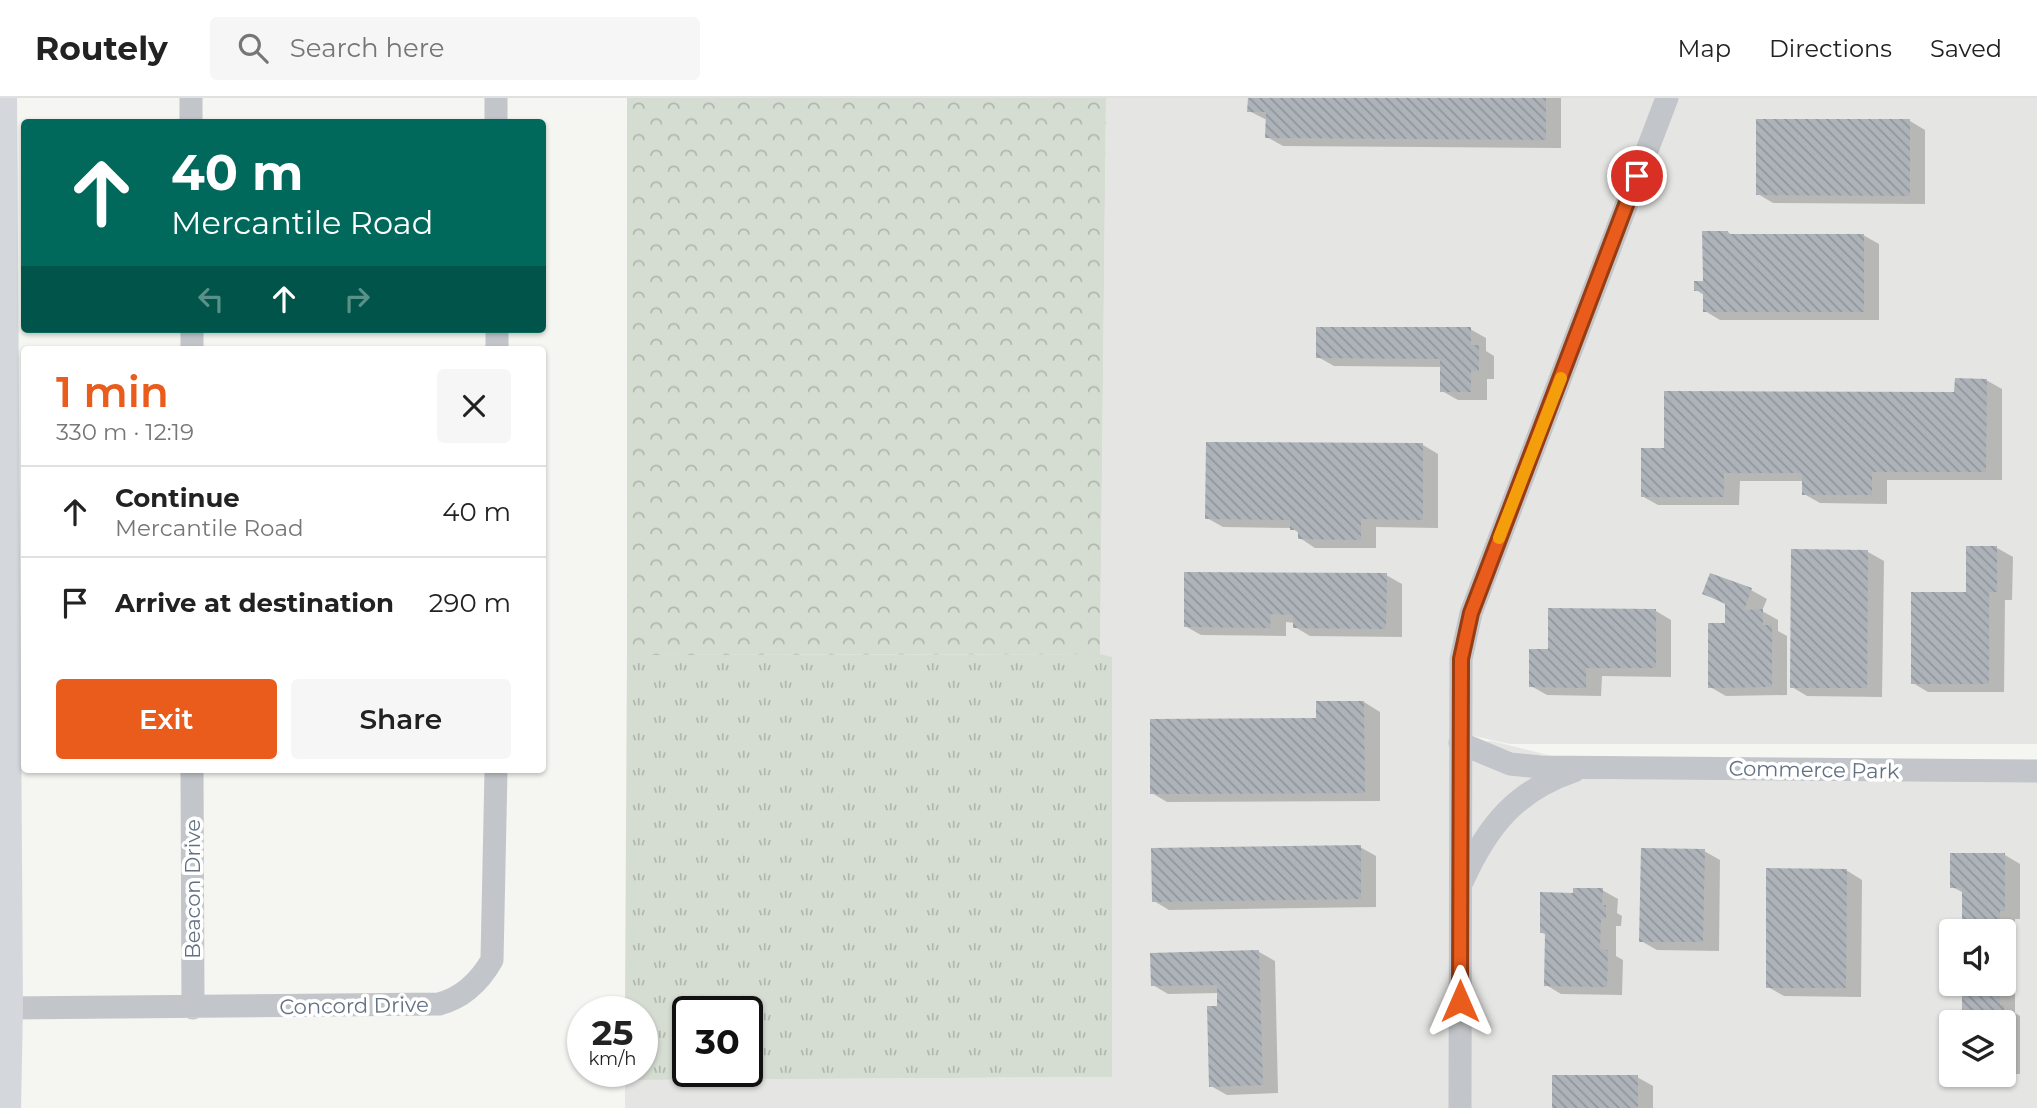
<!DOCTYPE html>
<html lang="en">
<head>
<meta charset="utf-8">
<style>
  :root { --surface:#fff; --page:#f6f6f6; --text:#222; --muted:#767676; --line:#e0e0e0; --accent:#ea5c1c }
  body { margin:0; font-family:Montserrat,sans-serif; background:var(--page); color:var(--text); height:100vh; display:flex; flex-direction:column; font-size:26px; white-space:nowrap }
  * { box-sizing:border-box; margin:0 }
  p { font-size:23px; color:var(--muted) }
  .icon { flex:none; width:38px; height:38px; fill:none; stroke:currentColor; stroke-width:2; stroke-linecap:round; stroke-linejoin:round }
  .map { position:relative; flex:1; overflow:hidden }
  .panel { position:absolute; left:21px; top:248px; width:525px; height:427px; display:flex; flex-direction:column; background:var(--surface); border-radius:7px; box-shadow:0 2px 5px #0004 }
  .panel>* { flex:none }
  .hud { position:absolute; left:21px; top:21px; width:525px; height:214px; border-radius:7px; box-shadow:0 2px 5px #0004; background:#00695c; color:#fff; overflow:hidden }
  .buttons { position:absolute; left:1939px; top:821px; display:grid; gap:14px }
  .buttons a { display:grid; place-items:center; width:77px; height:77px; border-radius:7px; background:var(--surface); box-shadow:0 2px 5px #0004; font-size:35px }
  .speed { position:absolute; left:567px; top:898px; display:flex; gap:14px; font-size:35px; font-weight:700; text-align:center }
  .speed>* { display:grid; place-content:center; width:91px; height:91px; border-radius:50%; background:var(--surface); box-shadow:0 2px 5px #0004; line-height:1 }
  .speed small { font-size:18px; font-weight:400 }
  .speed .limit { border:4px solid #111; border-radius:10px; background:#fff; color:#111 }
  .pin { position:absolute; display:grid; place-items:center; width:60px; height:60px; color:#fff; margin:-30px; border:4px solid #fff; border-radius:50%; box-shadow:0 2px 7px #0007 }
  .me { position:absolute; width:77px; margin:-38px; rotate:0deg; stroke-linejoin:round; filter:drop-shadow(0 0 5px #0008) }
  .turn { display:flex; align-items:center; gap:24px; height:147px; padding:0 35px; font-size:32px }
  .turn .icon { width:91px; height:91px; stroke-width:2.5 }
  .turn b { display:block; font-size:49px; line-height:60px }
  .lanes { display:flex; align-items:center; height:66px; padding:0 35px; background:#0003; justify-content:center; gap:35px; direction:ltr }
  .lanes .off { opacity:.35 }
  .round { display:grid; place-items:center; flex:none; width:74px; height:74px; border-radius:7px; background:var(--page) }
  .summary { display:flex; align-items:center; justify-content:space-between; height:119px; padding:0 35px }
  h1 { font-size:42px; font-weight:600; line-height:52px; color:var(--accent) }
  .primary-button { display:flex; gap:14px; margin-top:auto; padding:14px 35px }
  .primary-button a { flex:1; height:80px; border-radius:7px; background:var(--accent); color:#fff; font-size:28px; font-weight:600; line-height:80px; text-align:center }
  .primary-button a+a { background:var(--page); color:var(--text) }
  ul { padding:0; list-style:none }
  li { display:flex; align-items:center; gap:21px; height:91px; padding:0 35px; border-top:2px solid var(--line) }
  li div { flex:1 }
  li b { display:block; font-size:26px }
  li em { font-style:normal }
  header { display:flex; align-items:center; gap:42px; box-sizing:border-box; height:98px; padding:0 35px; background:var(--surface); border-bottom:2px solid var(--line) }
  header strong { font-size:33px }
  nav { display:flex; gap:38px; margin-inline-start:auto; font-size:24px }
  .search { width:490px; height:63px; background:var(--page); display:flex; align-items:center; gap:18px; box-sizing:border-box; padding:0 24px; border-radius:7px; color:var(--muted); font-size:26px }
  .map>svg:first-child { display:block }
  .built { fill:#e5e6e4; fill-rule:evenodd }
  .grass { fill:url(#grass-tufts); fill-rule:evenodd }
  .forest { fill:url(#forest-crowns) }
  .shadow { fill:#0003 }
  .building { fill:url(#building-back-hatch) }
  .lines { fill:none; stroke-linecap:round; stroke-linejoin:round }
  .minor { stroke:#c2c5c9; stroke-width:23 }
  .major { stroke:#d4d8dc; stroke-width:30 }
  .route-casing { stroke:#983c12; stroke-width:18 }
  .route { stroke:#ea5c1c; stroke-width:12 }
  .slow { stroke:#f59e0b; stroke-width:12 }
  .labels { text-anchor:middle; stroke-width:7; stroke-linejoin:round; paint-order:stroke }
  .street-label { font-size:21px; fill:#637283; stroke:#fff }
</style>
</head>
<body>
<header>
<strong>Routely</strong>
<div class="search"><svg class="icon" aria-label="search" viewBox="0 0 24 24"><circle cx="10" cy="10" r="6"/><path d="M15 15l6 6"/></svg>Search here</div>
<nav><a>Map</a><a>Directions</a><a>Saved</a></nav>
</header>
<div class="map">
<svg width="2037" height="1010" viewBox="0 0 2037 1010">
  <defs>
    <pattern id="grass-tufts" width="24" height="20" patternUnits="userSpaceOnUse" patternTransform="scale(1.75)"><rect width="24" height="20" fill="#d5dcd2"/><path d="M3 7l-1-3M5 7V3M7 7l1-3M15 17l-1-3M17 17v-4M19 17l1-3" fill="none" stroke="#b0b7b0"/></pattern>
    <pattern id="forest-crowns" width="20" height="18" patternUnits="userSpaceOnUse" patternTransform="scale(1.75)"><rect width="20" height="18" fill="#d5dcd2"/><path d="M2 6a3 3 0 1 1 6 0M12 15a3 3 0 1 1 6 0" fill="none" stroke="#b0b7b0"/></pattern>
    <pattern id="building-back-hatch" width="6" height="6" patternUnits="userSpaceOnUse" patternTransform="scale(1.75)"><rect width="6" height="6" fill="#adb3b9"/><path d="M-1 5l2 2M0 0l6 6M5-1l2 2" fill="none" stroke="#90969c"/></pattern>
  </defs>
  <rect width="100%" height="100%" fill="#f5f5f1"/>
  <path class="built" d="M1106,0H2037V646H1510L1451,633L1460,645L1492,643L1591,668L2037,673V1010H625V982L1112,979V560L1100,556ZM1951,833H2004V886H1951ZM1951,924H2004V976H1951Z"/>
  <path class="grass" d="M1100,556L1112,559V979L625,982V973H642V914L625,913L627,557ZM688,914H747V973H688Z"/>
  <path class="forest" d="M627,0H1106L1100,556L627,557Z"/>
  <path class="shadow" d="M1249,0H1561V50L1283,48L1267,39V22L1249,13Z
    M1910,23L1925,32V106L1773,105L1758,96Z
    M1728,134L1733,138L1863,137L1879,146V222H1720L1705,213L1704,197L1696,192L1704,185Z
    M1470,231L1486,240V253L1494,258V281H1487V302H1458L1442,293V269L1334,268L1318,259Z
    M1986,282L2002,291V382H1887V406L1820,405L1804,396V383H1740L1739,407H1658L1642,398L1666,352L1956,296Z
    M1423,347L1438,356V430L1376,429V450H1315L1300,440V436L1292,430L1223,429L1207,420Z
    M1997,450L2013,459L2012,502H2005L2004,594H1928L1913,585Z
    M1868,454L1884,463L1882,599L1807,598L1792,589Z
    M1386,477L1402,486V539L1310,538L1295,529V525L1286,524V538L1201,537L1185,528Z
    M1751,492L1767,501L1762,513L1778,522V533L1787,538V597L1726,598L1710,589L1727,527L1726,507L1704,495Z
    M1656,513L1671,522V579L1602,578L1601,598L1547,597L1531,588L1550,552Z
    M1364,604L1380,614V703L1167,704L1152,695L1318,622Z
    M1360,749L1376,758V809L1169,812L1154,803Z
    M1704,753L1720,762L1719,853L1657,852L1641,843Z
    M2005,757L2020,766V821H2015V915L2020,918V976H2004V924H1964V886H2004V833H1964V795L1952,789Z
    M1846,772L1862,782L1861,899L1784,898L1768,889Z
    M1602,792L1618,801L1617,815L1622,818L1621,828H1616V858L1623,862L1622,897L1561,896L1546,887V837L1541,834L1575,797Z
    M1259,854L1275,863L1278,995L1227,997L1211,988L1219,895L1168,896L1153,887Z
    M1637,979L1653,988V1010H1554Z"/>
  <path class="building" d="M1248,0H1546V42L1265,40L1266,14H1247Z
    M1756,21H1910V98L1756,97Z
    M1702,133H1728V136H1864V214H1703V193H1694V183H1703Z
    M1316,229H1471V247H1479V273H1471V294H1440V261L1316,260Z
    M1955,280L1987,281L1986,374H1872V397H1802V375H1724V399H1641V350H1664V293L1954,294Z
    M1206,344L1423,345V422L1361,421V442L1298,441V432H1290V422L1205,421Z
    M1966,448H1997V494H1989V586H1911V494H1966Z
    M1791,451L1868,452L1867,590H1790Z
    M1184,474L1387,475L1386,531L1293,530V517L1271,516L1270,530L1184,529Z
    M1710,475L1752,490L1744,512L1763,511V527H1772V589L1708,590V525H1725V505L1702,496Z
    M1548,510L1656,511V570H1586V590L1529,589V551H1548Z
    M1316,603H1364L1365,695L1150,696V621L1316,620Z
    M1361,747V801L1152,804L1151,750Z
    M1641,750L1705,751L1703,844H1639Z
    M1950,755H2005V813H2000V833H1962V790H1950Z
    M1766,770L1847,771L1846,890H1766Z
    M1573,790H1603L1602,807H1606V820H1601L1600,851L1608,852L1607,889L1544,888L1545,835H1540V794L1573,795Z
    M1259,852L1263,987L1209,989L1207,908H1217V887L1151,888L1150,855Z
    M1962,886H2000V907H2004V924H1962Z
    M1947,931H1951V968H1947Z
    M1552,977H1638V1010H1552Z"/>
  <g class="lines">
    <path class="minor" d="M191,0V24
      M496,0V24
      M192,231V252
      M497,231V252
      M1460,645L1510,666L1540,669L2037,673
      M192,672L193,910
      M1463,782C1488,727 1516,693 1574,673
      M8,910L439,906C462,900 480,883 492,862L496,672
      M1460,1010L1461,561L1471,515L1667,0"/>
    <path class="major" d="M2,0L8,910L6,1010"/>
  </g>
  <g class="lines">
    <g class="route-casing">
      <path id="route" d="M1460,903L1461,561L1471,515L1637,78"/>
    </g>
    <use href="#route" class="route"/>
    <path class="slow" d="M1499,440L1561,280"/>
  </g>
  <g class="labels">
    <g class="street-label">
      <text transform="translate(1814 672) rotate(1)" y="7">Commerce Park</text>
      <text transform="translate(193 791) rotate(-90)" y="7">Beacon Drive</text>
      <text transform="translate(354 908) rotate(-1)" y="7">Concord Drive</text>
    </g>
  </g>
</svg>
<div class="buttons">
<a><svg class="icon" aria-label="sound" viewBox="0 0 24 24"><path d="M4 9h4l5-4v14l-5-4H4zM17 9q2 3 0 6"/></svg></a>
<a><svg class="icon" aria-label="layers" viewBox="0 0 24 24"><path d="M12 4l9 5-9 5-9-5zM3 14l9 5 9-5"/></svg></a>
</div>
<div class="speed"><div>25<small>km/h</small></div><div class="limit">30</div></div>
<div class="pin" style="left:1637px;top:78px;background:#d93025"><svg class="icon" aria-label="arrive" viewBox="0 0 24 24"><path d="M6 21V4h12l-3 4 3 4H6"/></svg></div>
<svg class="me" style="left:1460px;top:903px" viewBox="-20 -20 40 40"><path d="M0-17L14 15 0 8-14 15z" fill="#ea5c1c" stroke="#fff" stroke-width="4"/></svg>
<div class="hud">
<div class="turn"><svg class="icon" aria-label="ahead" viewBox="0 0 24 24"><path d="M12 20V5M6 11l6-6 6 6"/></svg><div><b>40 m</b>Mercantile Road</div></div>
<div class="lanes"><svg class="icon off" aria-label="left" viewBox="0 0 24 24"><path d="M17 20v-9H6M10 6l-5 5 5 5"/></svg><svg class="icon" aria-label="ahead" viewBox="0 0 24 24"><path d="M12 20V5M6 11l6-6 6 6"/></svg><svg class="icon off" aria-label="right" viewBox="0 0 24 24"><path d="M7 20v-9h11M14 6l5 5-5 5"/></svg></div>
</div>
<section class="panel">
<div class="summary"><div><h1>1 min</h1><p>330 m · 12:19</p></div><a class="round"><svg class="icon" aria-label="close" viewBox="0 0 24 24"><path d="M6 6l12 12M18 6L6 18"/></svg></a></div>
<ul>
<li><svg class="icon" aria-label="ahead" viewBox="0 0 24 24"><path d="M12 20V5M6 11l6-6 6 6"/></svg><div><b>Continue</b><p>Mercantile Road</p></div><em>40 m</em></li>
<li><svg class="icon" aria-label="arrive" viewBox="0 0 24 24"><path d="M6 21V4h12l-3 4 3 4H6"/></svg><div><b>Arrive at destination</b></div><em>290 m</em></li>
</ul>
<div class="primary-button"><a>Exit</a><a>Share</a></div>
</section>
</div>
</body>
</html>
